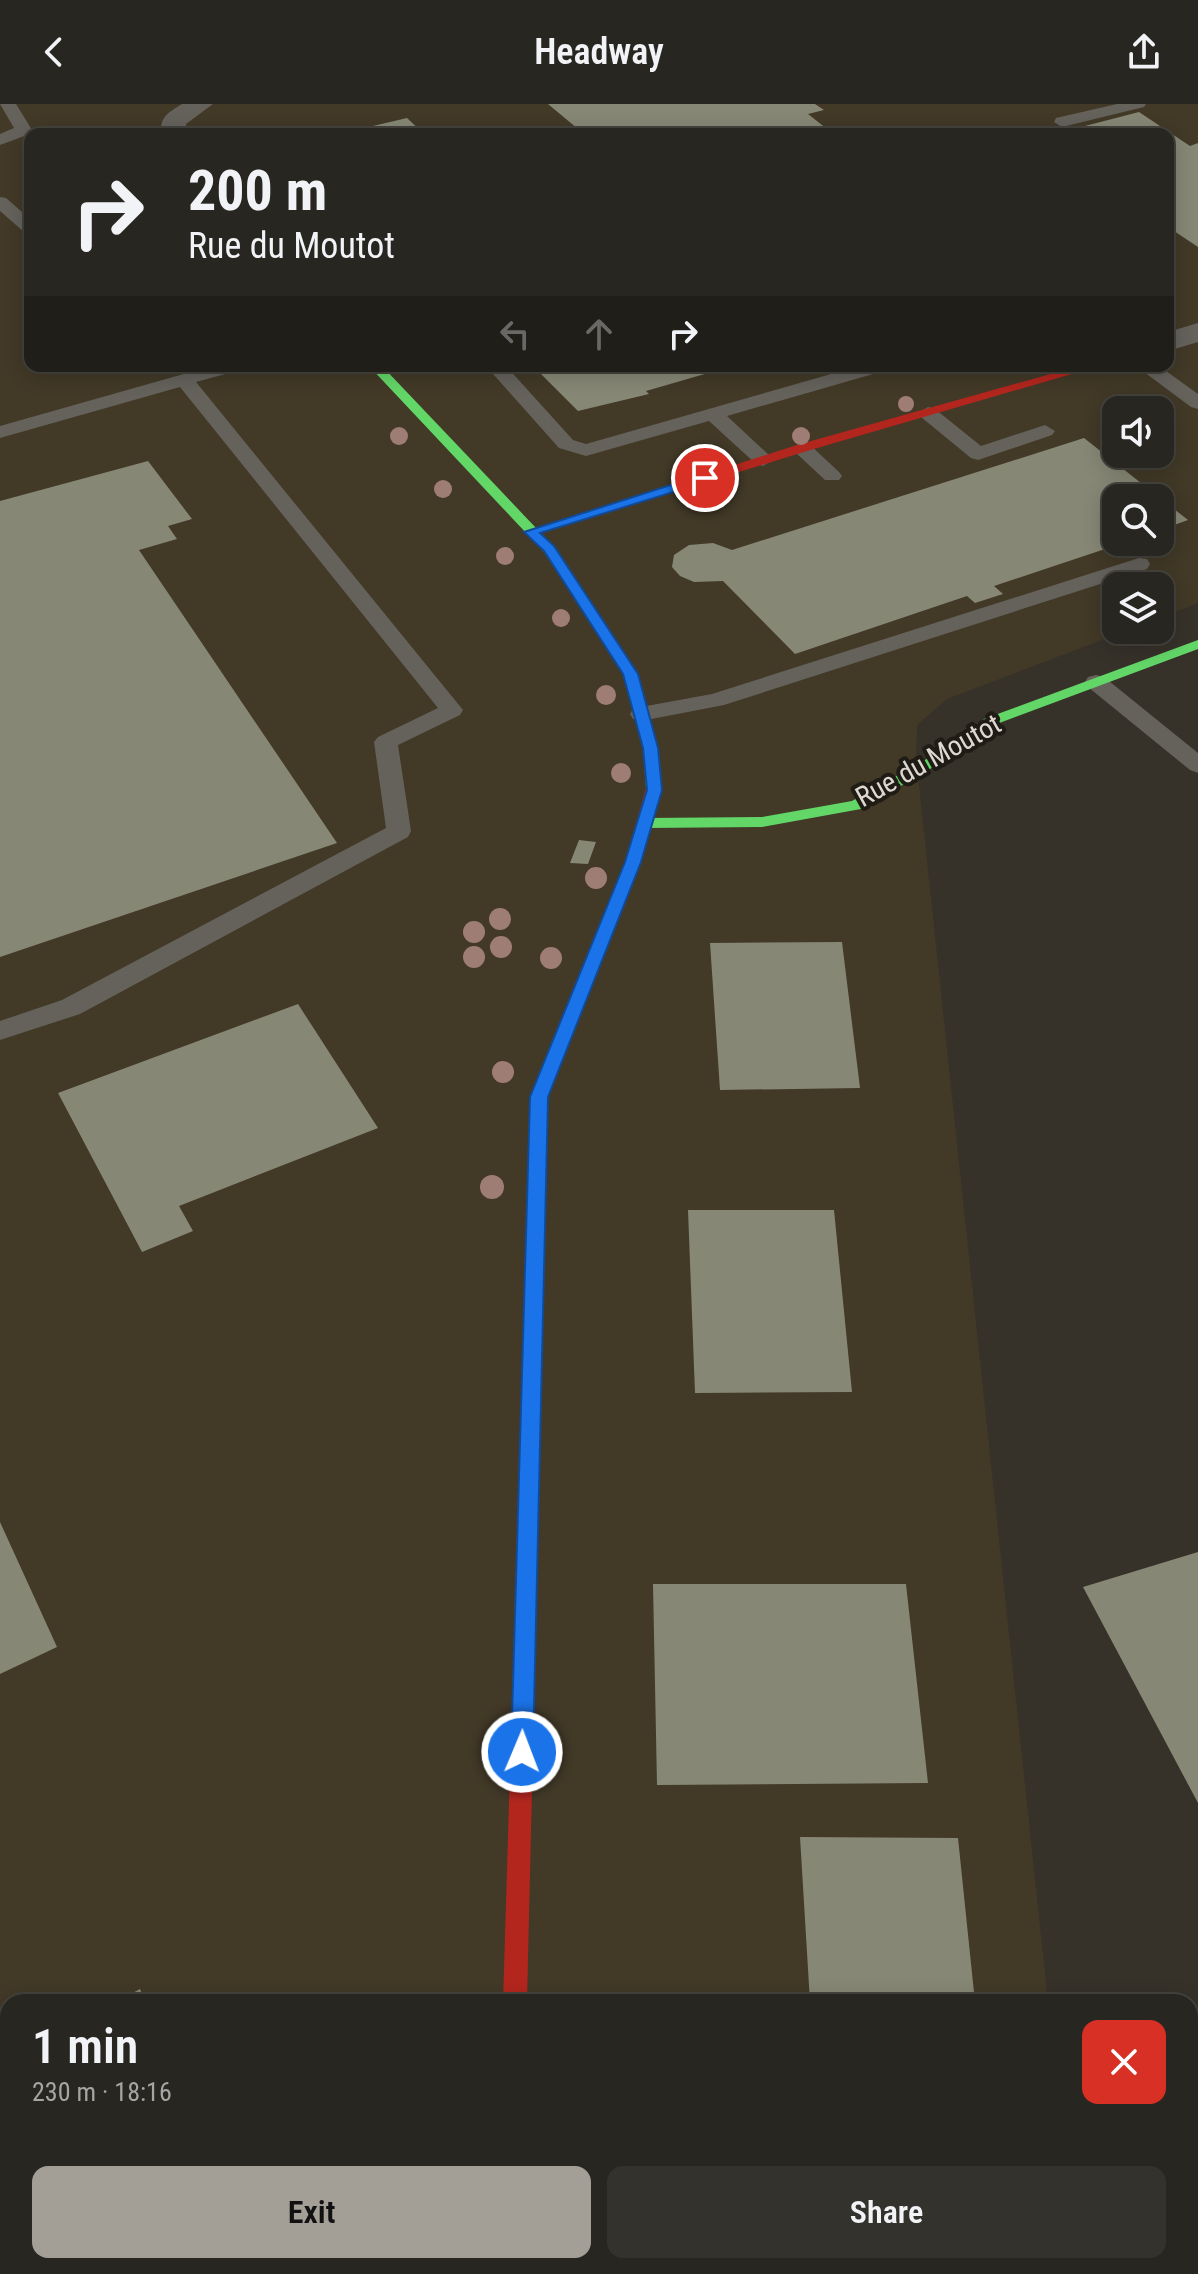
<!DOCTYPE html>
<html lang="en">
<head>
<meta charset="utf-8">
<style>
  :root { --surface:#282620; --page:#34322d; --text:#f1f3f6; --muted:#a5a5a5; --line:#44433e; --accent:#a39f97 }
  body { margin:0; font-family:"Roboto Condensed",sans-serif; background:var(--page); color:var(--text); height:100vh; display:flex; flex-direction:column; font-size:30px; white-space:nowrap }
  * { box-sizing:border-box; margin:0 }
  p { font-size:26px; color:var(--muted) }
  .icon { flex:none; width:44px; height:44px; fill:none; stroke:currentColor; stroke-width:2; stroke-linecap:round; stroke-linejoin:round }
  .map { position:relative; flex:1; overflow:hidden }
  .panel { position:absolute; left:0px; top:1890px; width:1198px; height:280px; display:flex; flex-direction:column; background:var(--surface); border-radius:24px 24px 0 0; box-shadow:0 4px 20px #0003,0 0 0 2px var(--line) }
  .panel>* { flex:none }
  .banner { position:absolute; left:24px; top:24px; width:1150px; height:244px; border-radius:16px; box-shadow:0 4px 20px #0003,0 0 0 2px var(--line); background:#282620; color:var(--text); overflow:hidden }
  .fabs { position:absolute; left:1102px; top:292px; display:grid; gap:16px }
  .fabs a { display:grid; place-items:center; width:72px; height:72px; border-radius:16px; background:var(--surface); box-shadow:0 4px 20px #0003,0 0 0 2px var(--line); font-size:40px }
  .pin { position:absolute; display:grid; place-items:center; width:68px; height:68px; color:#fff; margin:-34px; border:4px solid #fff; border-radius:50%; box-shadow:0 2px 8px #0007 }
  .me { position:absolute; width:88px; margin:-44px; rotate:1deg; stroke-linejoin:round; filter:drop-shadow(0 0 6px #0008) }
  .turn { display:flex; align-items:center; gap:28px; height:168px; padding:0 32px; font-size:36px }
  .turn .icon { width:104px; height:104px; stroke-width:2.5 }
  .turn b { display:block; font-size:56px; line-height:68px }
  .lanes { display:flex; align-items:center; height:76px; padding:0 32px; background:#0003; justify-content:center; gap:40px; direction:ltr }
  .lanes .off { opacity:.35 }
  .round { display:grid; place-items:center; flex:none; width:84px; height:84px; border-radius:16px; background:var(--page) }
  .overview { display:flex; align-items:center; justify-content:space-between; height:136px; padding:0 32px }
  h1 { font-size:48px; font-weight:600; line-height:60px }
  .action { display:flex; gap:16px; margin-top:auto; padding:16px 32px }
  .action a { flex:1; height:92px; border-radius:16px; background:var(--accent); color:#111; font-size:32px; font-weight:600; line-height:92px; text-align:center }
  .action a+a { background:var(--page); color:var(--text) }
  header { display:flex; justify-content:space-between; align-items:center; height:104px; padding:0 32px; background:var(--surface); font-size:36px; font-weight:600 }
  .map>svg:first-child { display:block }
  .built { fill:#423927; fill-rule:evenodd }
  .building { fill:#878776 }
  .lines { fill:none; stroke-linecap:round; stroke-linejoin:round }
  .lane { fill:#65625c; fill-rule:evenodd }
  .street { fill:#65625c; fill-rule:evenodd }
  .fast { fill:#63d668; fill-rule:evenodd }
  .slow { fill:#ff974d; fill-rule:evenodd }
  .jam { fill:#b3261e; fill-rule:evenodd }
  .tree { fill:#9e7d75 }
  .route { fill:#1a73e8; stroke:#114b97; stroke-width:2 }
  .labels { text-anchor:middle; stroke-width:8; stroke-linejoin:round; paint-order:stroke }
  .street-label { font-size:28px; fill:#ddd9d1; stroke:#1f1c15 }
</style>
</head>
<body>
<header><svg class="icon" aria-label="back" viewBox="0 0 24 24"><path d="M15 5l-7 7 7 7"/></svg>Headway<svg class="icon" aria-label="share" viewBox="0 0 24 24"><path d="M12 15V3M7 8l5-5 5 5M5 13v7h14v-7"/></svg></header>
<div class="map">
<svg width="1198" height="2170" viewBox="0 0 1198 2170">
  <rect width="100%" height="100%" fill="#36322a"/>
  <path class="built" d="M0,0H1198V499L1160,514V482H1116V526H1128L947,595L917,621L916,653L1048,1898H8V2162H952L943,2170H0ZM30,30H1168V262H30ZM1116,306H1160V350H1116ZM1116,394H1160V438H1116Z"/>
  <path class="building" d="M548,0H815L824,6L808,10L827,25L834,23L844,30H584Z
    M1139,8L1190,42L1198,39V143L1168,123V30H1054Z
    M407,14L424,30H343V29Z
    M533,262H729V263L646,287L649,290L578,307Z
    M1084,334L1160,394H1116V438L1123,439L994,482L1003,490L975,499L967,492L795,550L723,477L694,478L680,472L672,463L674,451L689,441L713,439L732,446Z
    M148,357L192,415L168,422L177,435L139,446L337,739L0,853V397Z
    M1160,394L1188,416L1160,426Z
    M579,736L596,738L588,760L570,759Z
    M842,838L860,984L720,986L710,839Z
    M298,900L378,1024L179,1102L193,1127L142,1148L58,989Z
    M688,1106H834L852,1288L695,1289Z
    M0,1418L57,1543L0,1570Z
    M1198,1448V1699L1083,1483Z
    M653,1480H906L928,1679L657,1681Z
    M800,1733L958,1734L975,1898H810Z
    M140,1885L145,1898H116Z
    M8,1955V2162H259L262,2170H0V1959Z"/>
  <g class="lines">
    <path class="lane" d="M0,0H16L32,26L30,30L0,41V30L14,24Z
      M1117,0H1146L1144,3L1062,23L1054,18L1056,14Z
      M0,93L6,94L30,115V129L24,128L0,107Z
      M212,262H243L240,266L196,278L463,606L460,611L398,641L411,727L408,733L80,910L0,936V917L62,896L386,724L374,638L378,633L438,604L180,283L0,334V322Z
      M486,262H506L573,336L586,340L859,262H890L887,266L727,312L770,352L773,356L763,362L756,360L709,317L586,352L559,344Z
      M1136,262H1159L1198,290V305L1191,303Z
      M928,303L935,305L981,342L1045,321L1055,327L1052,331L978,356L971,354L921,313L918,309Z
      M802,338L809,340L839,368L842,372L839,376H825L795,348L792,344Z
      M1139,454L1147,455L1150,460L1147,465L724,601L641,617L633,615L630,610L633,605L641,603L712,590Z
      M1096,571L1104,573L1198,649V669L1190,666L1088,583L1085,578L1088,573Z"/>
    <path class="street" d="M182,0H213L186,20L187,30H161C160,12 168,9 182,0Z
      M1198,219V238L1168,247V228Z
      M501,2162H563V2170H501Z
      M585,2162H649L652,2170H588Z"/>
    <path class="fast" d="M369,262H382L556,445L638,570L657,644L662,684L659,687L654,689L646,684L643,644L624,570L544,448Z
      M1198,536V545L994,621L935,662L861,705L762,723L646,724L638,719L646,714L762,713L852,697L925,656L984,615Z
      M1198,2096V2122L1190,2126V2100Z
      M1092,2162H1125L1121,2170H1088Z"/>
    <path class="slow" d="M572,906L580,912L548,993L534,1600L531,1607L523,1610L515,1607L512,1600L530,993L564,912Z"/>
    <path class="jam" d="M1079,262H1099L807,347L536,431L531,432L524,428L797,341Z
      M654,679L662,684L641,758L580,912L572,918L566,916L564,912L625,758L646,684Z
      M523,1590L531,1593L534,1600L527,1898H503L512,1600L515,1593Z"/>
  </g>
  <g class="tree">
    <circle cx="906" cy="300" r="8"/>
    <circle cx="399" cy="332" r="9"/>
    <circle cx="801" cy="332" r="9"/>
    <circle cx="697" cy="364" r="9"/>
    <circle cx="443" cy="385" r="9"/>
    <circle cx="505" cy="452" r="9"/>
    <circle cx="561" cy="514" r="9"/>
    <circle cx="606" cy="591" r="10"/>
    <circle cx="621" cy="669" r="10"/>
    <circle cx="596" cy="774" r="11"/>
    <circle cx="500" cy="815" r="11"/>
    <circle cx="474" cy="828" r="11"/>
    <circle cx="501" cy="843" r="11"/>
    <circle cx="474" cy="853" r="11"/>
    <circle cx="551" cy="854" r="11"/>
    <circle cx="503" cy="968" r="11"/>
    <circle cx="492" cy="1083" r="12"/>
  </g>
  <path class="route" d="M705,370L711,374L709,377L540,429L554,442L638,570L658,644L662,686L641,758L548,993L533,1648L530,1655L522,1659L514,1655L511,1648L530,993L625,758L647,686L643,644L623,570L544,447L524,428Z"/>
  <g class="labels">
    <g class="street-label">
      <text transform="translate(928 656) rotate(-29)" y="10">Rue du Moutot</text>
    </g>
  </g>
</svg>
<div class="fabs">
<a><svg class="icon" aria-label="sound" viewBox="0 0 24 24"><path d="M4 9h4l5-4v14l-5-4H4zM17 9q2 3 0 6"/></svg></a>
<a><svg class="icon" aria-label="search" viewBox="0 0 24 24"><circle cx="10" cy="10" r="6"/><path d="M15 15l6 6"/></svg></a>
<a><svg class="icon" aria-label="layers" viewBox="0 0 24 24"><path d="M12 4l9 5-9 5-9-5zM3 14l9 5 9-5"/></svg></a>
</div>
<div class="pin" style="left:705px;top:374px;background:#d93025"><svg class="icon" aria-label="arrive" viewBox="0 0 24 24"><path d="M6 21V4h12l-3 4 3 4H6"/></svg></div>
<svg class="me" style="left:522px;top:1648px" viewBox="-20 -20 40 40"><circle r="17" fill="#1a73e8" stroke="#fff" stroke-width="3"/><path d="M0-11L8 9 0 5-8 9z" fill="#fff"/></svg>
<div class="banner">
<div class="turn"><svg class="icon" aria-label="right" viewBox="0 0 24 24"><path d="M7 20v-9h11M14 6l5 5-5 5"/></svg><div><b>200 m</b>Rue du Moutot</div></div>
<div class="lanes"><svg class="icon off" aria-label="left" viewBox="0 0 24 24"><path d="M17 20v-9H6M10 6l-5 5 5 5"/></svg><svg class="icon off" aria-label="ahead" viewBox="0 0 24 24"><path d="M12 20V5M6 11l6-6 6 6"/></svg><svg class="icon" aria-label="right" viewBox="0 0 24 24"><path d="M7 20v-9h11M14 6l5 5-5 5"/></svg></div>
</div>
<section class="panel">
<div class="overview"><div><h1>1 min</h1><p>230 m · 18:16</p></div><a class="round" style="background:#d93025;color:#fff"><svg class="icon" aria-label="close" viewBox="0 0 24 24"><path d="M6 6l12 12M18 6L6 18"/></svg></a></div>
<div class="action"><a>Exit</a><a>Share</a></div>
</section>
</div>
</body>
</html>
